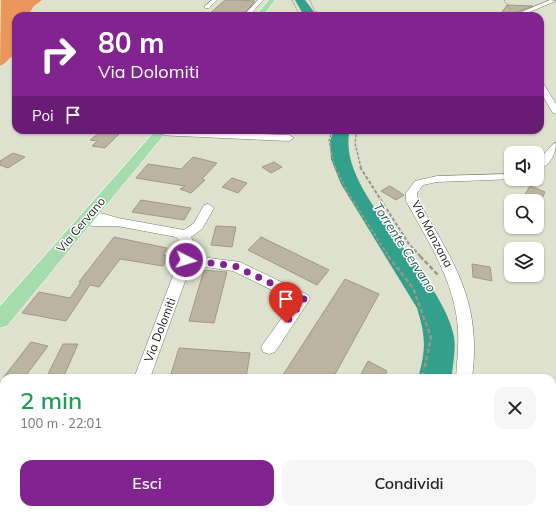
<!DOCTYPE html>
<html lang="it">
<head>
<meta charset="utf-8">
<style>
  :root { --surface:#fff; --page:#f6f6f6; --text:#202124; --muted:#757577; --accent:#822490 }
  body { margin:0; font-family:Mulish,sans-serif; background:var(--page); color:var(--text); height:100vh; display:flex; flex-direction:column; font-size:15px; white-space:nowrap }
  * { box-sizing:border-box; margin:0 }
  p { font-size:13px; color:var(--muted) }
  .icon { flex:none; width:22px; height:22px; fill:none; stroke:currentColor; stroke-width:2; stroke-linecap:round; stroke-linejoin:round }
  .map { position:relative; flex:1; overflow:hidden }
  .sheet { position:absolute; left:0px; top:374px; width:556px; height:140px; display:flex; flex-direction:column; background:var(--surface); border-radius:12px 12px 0 0; box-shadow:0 1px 3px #0004 }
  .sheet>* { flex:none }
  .top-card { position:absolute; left:12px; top:12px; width:532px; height:122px; border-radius:12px; box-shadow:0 1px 3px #0004; background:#822490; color:#fff; overflow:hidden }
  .controls { position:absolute; left:504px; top:146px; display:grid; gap:8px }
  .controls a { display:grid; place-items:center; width:40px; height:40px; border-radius:8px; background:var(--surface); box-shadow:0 1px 3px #0004; font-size:20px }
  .pin { position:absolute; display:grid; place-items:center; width:34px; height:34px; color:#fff; margin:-41px -17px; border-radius:50% 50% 50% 0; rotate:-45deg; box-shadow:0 0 4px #0007 }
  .pin .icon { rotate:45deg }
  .me { position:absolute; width:44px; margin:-22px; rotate:95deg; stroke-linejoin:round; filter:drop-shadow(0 0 3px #0008) }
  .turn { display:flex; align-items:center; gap:14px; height:84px; padding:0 20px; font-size:18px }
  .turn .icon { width:52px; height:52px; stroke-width:2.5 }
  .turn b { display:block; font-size:28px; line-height:34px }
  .then { display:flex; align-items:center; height:38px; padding:0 20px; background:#0003; gap:8px; font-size:15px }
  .round { display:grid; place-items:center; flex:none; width:42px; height:42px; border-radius:12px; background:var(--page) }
  .headline { display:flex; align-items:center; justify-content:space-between; height:68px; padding:0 20px }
  h1 { font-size:24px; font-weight:600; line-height:30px; color:#1e9e55 }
  .action { display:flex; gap:8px; margin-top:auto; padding:8px 20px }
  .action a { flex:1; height:46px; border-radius:12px; background:var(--accent); color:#fff; font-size:16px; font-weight:600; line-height:46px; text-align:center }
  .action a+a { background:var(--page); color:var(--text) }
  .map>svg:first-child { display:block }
  .green { fill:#eb975b }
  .water { fill:#33a08c }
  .building { fill:#bcb3a1; stroke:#a19887 }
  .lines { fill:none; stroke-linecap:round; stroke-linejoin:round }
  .minor-casing { stroke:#767a68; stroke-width:1 }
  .major-casing { stroke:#fff; stroke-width:1 }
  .path-far4 { stroke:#96998a; stroke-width:1; stroke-dasharray:1.5 1; stroke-linecap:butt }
  .path-far3 { stroke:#96998a; stroke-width:1.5; stroke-dasharray:3 1.5; stroke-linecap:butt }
  .path-far2 { stroke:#96998a; stroke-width:2; stroke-dasharray:3.5 2; stroke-linecap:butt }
  .path-far1 { stroke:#96998a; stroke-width:2.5; stroke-dasharray:4.5 2.5; stroke-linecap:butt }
  .path { stroke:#96998a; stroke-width:3; stroke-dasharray:5.5 3; stroke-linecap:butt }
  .minor { fill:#fff; fill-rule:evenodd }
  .major { fill:#a6dbad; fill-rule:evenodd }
  .route { stroke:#822490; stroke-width:7; stroke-dasharray:0 12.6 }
  .labels { text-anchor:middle; stroke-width:3; stroke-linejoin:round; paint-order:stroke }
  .street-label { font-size:12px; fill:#1f2019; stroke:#fff }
  .water-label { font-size:13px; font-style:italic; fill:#255e53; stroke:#fff }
</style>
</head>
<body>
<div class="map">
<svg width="556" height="514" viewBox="0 0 556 514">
  <rect width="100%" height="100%" fill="#dde1cd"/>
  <path class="green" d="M1,0H42L34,6L30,12L49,15L16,16V54C9,57 7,63 0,66Z"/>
  <path class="water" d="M295,0H305L317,16H304Z
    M334,130H350C334,191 442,272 454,337C456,349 453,363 452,374L451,378H418C426,349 426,337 417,308L341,184L331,159L330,141Z
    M297,510H366L363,514H292Z"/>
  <path class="building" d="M225,0H237L255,1L242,16H207Z
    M507,5L533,6L512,14L502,12Z
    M103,130H123L105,148L92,146L97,141L90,140Z
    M13,153L25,157L8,168L0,165V161Z
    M193,157L217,163L202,179L205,180L191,193L180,189L185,186L136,178L148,164L181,169Z
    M274,162L282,167L271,173L262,167Z
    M232,178L247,183L238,193L222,187Z
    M390,186L404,195L396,200L381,191Z
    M530,186L545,192L541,201H521Z
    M141,200L191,208L184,220L132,212Z
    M216,226L236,227L232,247L211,245Z
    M114,237L167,248L163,255L169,256L163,266L120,259L99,287L90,285L66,321L22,313L39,292L70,298L81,282H79Z
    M261,237L329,270L317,285L248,250Z
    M472,264L490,267L492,281L473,277Z
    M204,270L227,272L214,323L189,321Z
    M345,279L379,294L333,378H281Z
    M31,342L48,346L24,378H3Z
    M63,344H78L63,378H46Z
    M179,348L250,353L246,378L171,374Z
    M368,361L387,371L384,378H359Z"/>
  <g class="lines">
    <g class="minor-casing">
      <path id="minor" d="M212,0H217L209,8H205V6Z
        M258,0H263L249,16H243Z
        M550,0L556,1L520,16H512Z
        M540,83H543L556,104V114L553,113L540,91Z
        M159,130L289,135L294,138L289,141L156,135L154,133Z
        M556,143C556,155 549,167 537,170V162L553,144Z
        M511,174V179H515L437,182L423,185L417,193L418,201C441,240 469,282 473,329C475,346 474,362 472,378H456C457,362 459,345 458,329C455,282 428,241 406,201V193L415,181L437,176Z
        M208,204L214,208L202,229L191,237L195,245L194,256L240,262L308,295L310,299L275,352L269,354L263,352L261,347L294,301L233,271L191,265L150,378H134L179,260C182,251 184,244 176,237L117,226H93L89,225L81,217L83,214L97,212L118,218L184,230L194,223L204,205Z
        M0,452L4,453V495L0,497Z
        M197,510H219L221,514H198Z
        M392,510H414L413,514H390Z"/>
    </g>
    <g class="major-casing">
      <path id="major" d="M269,0H275L263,16H255Z
        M156,130H168L7,326L0,328V306Z"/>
    </g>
    <path class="path-far4" d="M292,0L300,16
      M310,0L314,10L320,16
      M504,0L511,10"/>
    <path class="path-far3" d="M332,130L329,141L335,168
      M357,130L355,143L361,168"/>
    <path class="path-far2" d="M335,167L348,193L389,257
      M360,167L409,244L421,257"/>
    <path class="path-far1" d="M388,256L413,288L431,337L424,370
      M420,256L438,275"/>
    <path class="path" d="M422,378L424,369
      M280,514L286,510"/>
    <use href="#minor" class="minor"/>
    <use href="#major" class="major"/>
  </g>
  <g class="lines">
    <path class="route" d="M186,260L235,266L304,299L286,323"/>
  </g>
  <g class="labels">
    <g class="street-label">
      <text transform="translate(81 225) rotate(-50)" y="4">Via Cervano</text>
      <text transform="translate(432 234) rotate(62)" y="4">Via Manzana</text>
      <text transform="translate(160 330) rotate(-69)" y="4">Via Dolomiti</text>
    </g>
    <g class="water-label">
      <text transform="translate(405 247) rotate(57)" y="5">Torrente Cervano</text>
    </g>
  </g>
</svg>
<div class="controls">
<a><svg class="icon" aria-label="sound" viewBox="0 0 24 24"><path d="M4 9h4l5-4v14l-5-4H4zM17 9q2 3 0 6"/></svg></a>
<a><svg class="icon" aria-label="search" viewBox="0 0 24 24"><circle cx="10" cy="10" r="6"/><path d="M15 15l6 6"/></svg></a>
<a><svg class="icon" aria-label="layers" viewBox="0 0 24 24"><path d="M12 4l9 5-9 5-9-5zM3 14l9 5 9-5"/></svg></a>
</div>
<div class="pin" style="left:286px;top:323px;background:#d93025"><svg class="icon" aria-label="arrive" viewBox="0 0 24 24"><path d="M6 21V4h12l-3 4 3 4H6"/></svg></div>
<svg class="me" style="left:186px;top:260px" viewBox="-20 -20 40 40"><circle r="17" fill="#822490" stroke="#fff" stroke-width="3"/><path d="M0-11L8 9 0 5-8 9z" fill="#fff"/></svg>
<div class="top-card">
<div class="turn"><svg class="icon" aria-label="right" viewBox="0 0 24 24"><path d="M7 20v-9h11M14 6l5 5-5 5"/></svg><div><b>80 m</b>Via Dolomiti</div></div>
<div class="then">Poi<svg class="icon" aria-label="arrive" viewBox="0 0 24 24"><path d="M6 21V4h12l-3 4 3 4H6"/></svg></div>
</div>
<section class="sheet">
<div class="headline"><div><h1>2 min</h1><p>100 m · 22:01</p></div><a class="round"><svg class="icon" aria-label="close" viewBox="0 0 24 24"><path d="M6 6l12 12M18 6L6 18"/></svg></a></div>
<div class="action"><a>Esci</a><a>Condividi</a></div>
</section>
</div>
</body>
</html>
